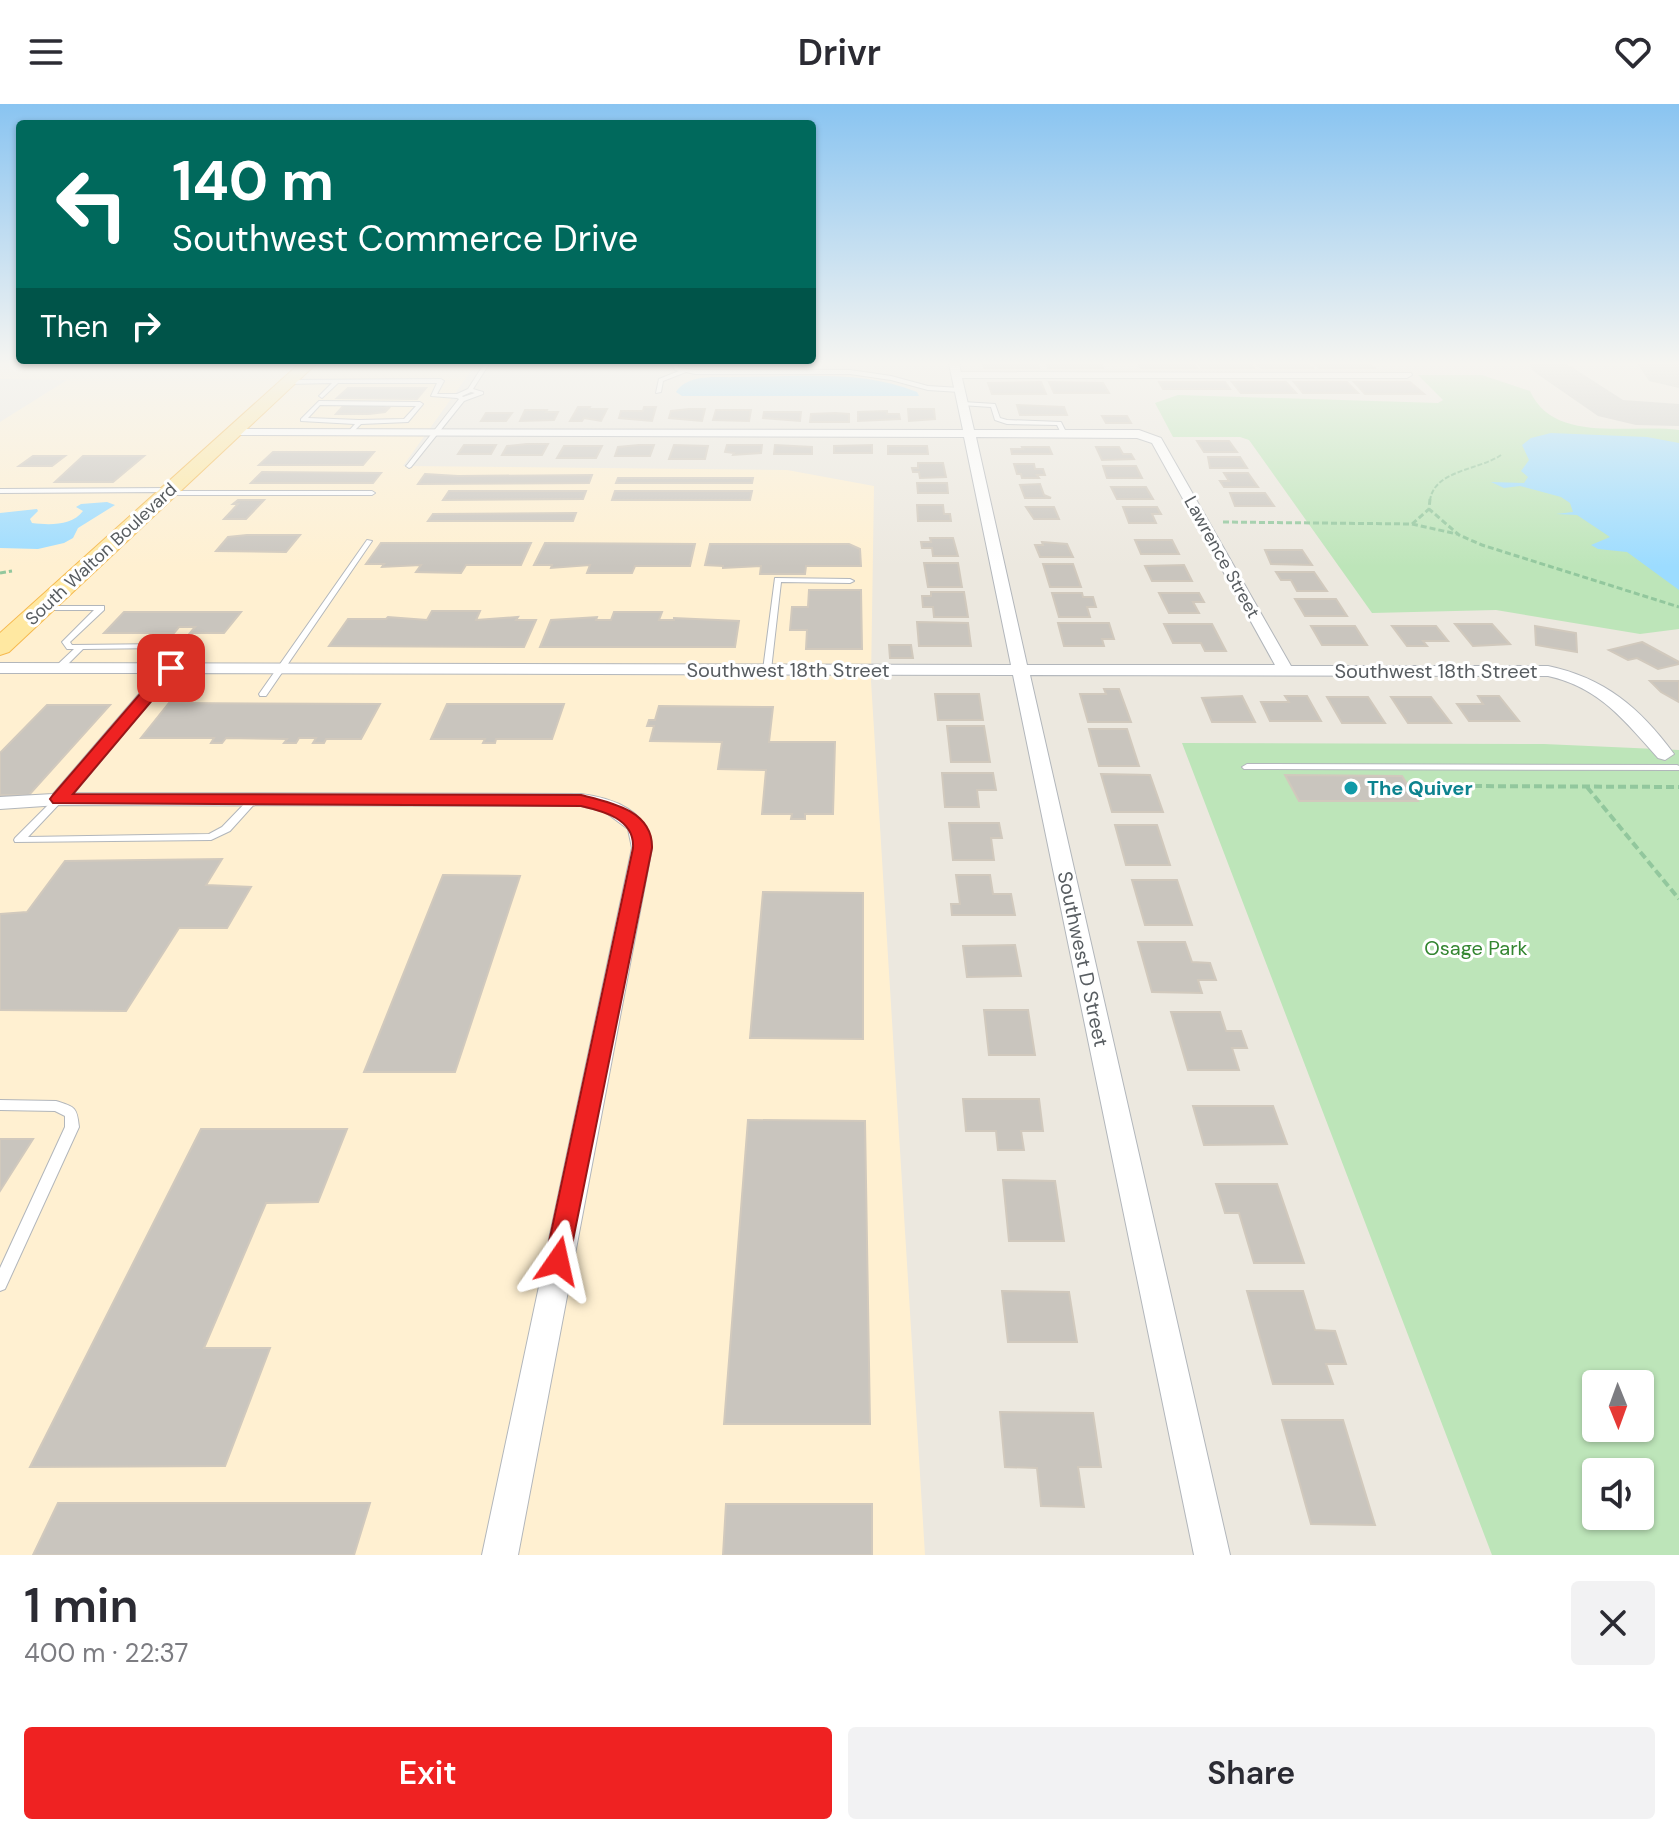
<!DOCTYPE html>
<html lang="en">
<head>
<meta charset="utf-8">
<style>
  :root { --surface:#fff; --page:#f2f2f3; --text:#2b2b33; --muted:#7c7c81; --accent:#ef2222 }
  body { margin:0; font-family:"DM Sans",sans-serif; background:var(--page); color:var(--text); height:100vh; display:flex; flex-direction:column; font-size:30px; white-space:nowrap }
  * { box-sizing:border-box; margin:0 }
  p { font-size:26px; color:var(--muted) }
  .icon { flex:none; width:44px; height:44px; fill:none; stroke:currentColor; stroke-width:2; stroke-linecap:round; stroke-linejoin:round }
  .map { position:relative; height:1451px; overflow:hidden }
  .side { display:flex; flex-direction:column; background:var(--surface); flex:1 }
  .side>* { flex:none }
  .top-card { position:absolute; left:16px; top:16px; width:800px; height:244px; border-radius:8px; box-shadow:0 2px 6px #0004; background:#00695c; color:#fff; overflow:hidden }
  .needle { width:52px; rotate:179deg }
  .tools { position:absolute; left:1582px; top:1266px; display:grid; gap:16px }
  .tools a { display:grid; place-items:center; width:72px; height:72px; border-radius:8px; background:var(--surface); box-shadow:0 2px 6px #0004; font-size:40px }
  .pin { position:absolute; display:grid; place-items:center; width:68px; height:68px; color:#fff; margin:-34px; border-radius:16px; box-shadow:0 4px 12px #0006 }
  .me { position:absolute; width:88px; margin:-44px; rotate:11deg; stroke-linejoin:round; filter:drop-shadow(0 0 6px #0008) }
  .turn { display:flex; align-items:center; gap:28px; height:168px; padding:0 24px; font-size:36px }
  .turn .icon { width:104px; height:104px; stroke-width:2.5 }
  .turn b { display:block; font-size:56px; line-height:68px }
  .then { display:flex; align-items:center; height:76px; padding:0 24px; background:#0003; gap:16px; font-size:30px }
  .round { display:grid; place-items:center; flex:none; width:84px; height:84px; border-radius:8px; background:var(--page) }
  .headline { display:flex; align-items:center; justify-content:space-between; height:136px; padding:0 24px }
  h1 { font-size:48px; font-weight:600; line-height:60px }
  .button { display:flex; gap:16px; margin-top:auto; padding:16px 24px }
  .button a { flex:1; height:92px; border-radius:8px; background:var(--accent); color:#fff; font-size:32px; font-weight:600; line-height:92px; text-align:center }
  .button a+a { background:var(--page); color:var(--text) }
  header { display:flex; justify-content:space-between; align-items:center; height:104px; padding:0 24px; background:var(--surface); font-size:36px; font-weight:600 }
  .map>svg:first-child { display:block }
  .commercial { fill:#fff0d1 }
  .green { fill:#bde5b9; fill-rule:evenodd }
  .water { fill:#9cdcff }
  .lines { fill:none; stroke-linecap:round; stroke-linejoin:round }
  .taxiway { fill:#cecdc8; fill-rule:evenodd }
  .runway { fill:#cecdc8; fill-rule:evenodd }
  .building { fill:#c9c5be; stroke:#d1c9bd; stroke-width:2 }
  .lane-casing { stroke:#b2b6bb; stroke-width:2 }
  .street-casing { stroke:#b2b6bb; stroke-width:2 }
  .primary-casing { stroke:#f6b94e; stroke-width:2 }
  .path-far2 { stroke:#92c79d; stroke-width:2; stroke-dasharray:5 2; stroke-linecap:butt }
  .path-far1 { stroke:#92c79d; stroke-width:3; stroke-dasharray:6 3; stroke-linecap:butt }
  .path { stroke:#92c79d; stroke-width:4; stroke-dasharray:8 4; stroke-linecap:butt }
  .lane { fill:#fff; fill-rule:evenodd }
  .street { fill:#fff; fill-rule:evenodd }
  .primary { fill:#ffe8a1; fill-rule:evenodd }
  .route { fill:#ef2222; stroke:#9b1616; stroke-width:2 }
  .culture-dot { fill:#0f9aa8; stroke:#fff; stroke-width:3 }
  .labels { text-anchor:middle; stroke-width:6; stroke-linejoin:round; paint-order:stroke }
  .far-street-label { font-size:18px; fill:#585d61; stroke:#fff }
  .street-label { font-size:20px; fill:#585d61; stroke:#fff }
  .culture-label { font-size:20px; font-weight:bold; fill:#0d838f; stroke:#fff; text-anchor:start }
  .park-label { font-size:20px; fill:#348631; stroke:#fff }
</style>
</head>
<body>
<header><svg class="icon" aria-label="menu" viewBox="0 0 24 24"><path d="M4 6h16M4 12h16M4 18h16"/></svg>Drivr<svg class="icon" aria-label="heart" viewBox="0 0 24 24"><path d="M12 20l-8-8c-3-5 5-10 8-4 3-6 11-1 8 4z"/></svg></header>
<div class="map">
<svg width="1679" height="1451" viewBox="0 0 1679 1451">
  <rect width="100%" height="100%" fill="#ece8df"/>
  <path class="commercial" d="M0,260H476L403,362L787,366L874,382L871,577L925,1451H0V318L67,276L0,275Z"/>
  <path class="green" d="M1418,271H1482L1530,287C1554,341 1632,319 1679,326V525L1640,530L1496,506L1372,509L1249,336L1240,333H1173L1155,299L1178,291L1438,299L1443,296Z
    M1182,639L1544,640L1679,646V1451H1492ZM1596,1280H1640V1324H1596ZM1596,1368H1640V1412H1596Z"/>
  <path class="water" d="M738,273C797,273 861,265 917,288L919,292H682L676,288C689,269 717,274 738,273Z
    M1551,329L1647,333L1679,339V486L1627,448L1598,445L1591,441L1610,433L1577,411L1556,410L1573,408L1570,399L1561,393L1520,382L1504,384L1491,378L1524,379L1528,373L1521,367L1529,356L1522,341L1531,334Z
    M107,398L115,401L78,424L73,434L64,439L38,445L0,444V409L37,405L38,407L30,415L32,419C49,421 72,422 83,407L76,403L81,400Z"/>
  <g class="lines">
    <path class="taxiway" d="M1529,260H1567L1623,296L1679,300V322L1636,321L1598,312L1533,267Z"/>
    <path class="runway" d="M1638,260H1679V284L1649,277Z"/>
  </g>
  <path class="building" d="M983,260H1037L1039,264H984Z
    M1046,260H1101L1103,264H1048Z
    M1138,260H1193L1197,264H1141Z
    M1199,260H1251L1254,264H1202Z
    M1257,260H1308L1313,264H1261Z
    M1315,260H1369L1374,264H1319Z
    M1041,278L1046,290H992L988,279Z
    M1049,278L1103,279L1109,289H1054Z
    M1159,278H1225L1230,285H1163Z
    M1232,278H1286L1296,289H1241Z
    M1294,278H1347L1358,289H1303Z
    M1354,278H1410L1424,290H1365Z
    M348,284H426L417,295L337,294Z
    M344,301L377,302L389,304L385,308L369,310H336Z
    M1017,301L1064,303L1067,311H1020Z
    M578,303H590L589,305H607L601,317L584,314L582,317H570Z
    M644,303H656L652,317L619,314L621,307H643Z
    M689,305H705L702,317L669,314L671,307Z
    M908,305H934L935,315L909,317Z
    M525,306H547L546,308H558L554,316L520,317Z
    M716,306H751L749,317L713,316Z
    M887,307V310H899L900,315L858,317V308Z
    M764,308H801L800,317L763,314Z
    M486,309H512L506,317H481Z
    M835,309L849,310V318H810L811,310Z
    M1102,312H1127L1131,319H1106Z
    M1197,337H1229L1237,348H1204Z
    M527,340H548L542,351H502L507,342Z
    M464,341H496L491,350H458Z
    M639,341H654L650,352H615L618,343Z
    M674,341L708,342L705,355H669Z
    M727,341H762L761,349L733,351L734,349L725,348Z
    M775,341L812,343V350H774Z
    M872,341V349H834V342Z
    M564,342H602L596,354H557Z
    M888,342H927L928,350H888Z
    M1022,343H1049L1052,350H1012L1011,345H1023Z
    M1096,343H1119L1123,350H1131L1134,355L1102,356Z
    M273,348H374L363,361H259Z
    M33,352H65L52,362H19Z
    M83,352H144L113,378H55Z
    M1208,353H1240L1247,364H1210Z
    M918,359H943L946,373L920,374L919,368H913L912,364H918Z
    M1014,360H1034L1035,365H1043L1045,371H1037L1039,374H1022L1021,370H1017Z
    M1103,362H1136L1142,374H1107Z
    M262,368L381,369L373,379H251Z
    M1224,369H1248L1258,383H1224L1220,377H1229Z
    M425,370L458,372L592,371L589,379L418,380Z
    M618,374H753L752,379H616Z
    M917,379H947L948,389H918Z
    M1040,380L1044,391L1051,394H1025L1020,381Z
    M1111,383H1146L1153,395H1117Z
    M449,387H586L583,395L443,396Z
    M615,387H752L750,396H612Z
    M1230,389H1265L1274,402H1235Z
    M238,396H264L246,415H224L238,400H233Z
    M917,401H943L944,410H950L951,417H918Z
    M1026,403H1054L1059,415H1034Z
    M1123,403H1157L1161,410H1152L1156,419H1129Z
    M576,409L573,417H428L433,410Z
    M247,431H300L286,448L216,447L228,433Z
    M930,434H953L958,452H933L932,444H922L921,438H931Z
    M1135,436H1172L1179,450H1141Z
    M1042,438L1067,440L1073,453H1040L1035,441H1043Z
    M381,439H531L521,461H466L461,469L416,468L421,461L382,463L384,460H366Z
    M545,439L695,440L690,462H635L632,469H587L590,461L551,464L552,461H534Z
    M710,440H849L860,445L861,462H806L805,470H760L761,462L723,464V462L705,461Z
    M1265,446H1302L1312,461L1271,460Z
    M924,459H958L962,483H928Z
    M1043,460H1073L1081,483H1050Z
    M1184,461L1192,477H1152L1145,462Z
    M1276,468H1314L1327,487H1297L1291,476H1281Z
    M809,486H861L862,545H806L807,526H790L792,503H808Z
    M931,488H964L968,513H934L933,503H923L922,492H931Z
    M1052,489H1082L1083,493H1093L1096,503H1087L1090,513H1059Z
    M1159,489H1199L1204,498H1193L1199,509H1169Z
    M1295,495H1336L1347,512H1305Z
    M432,507H480L476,516L518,513L516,516H536L524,543L329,542L348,515H386L388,513L427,516Z
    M124,508H241L224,529H190L195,523H179L174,529H104Z
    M614,508H662L659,516H674V514L739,517L735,543H540L551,516L597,513L596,516H611Z
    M917,518L968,519L971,542H919Z
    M1058,519H1109L1114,535H1102L1104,542H1064Z
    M1164,520H1212L1226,547H1205L1201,539H1173Z
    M1455,520H1492L1510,540L1473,542Z
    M1311,522H1355L1367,541H1322Z
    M1392,522H1436L1448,537H1423L1427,542H1407Z
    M1535,522L1576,529L1577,548L1536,541Z
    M1642,538L1679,558V560L1658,565L1637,554L1628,556L1609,546Z
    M889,541H911L913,554H890Z
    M1650,577H1679V598L1661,588Z
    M1104,585H1119L1131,618H1088L1080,590H1106Z
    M935,590H979L983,616H938Z
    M1242,592L1255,618H1212L1202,594Z
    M1285,592H1307L1321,617H1270L1261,598H1289Z
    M1478,592H1499L1519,617H1469L1457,600H1483Z
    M1327,593H1368L1385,619H1342Z
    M1391,593H1431L1451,619H1408Z
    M169,599L380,600L361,635H326L324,639H313L316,634H299L296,639H284L287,635L226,634L222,639H211L214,634H141Z
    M447,600H564L552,635H496L495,639H483L485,635H431Z
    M47,601H110L29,691H0V649Z
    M659,602L773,603L769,638H835L833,710H805V715H791L792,710H762L766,666L718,665L722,638L650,637L654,622H647L649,616H655Z
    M947,622H984L990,658H951Z
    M1089,625H1127L1139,662H1099Z
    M942,669H993L996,686H977L979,703H945Z
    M1101,670L1150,671L1163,708H1112Z
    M1285,671L1402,672L1418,697H1299Z
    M949,719H999L1002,734H991L994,756H953Z
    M1115,721H1157L1170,761H1126Z
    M222,755L206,781L251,783L227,824H179L126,907L0,906V810L27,808L65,757Z
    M443,771L520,772L455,968H364Z
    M956,771H990L993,790H1011L1015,811H952L951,800H960Z
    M1132,776H1177L1192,821H1145Z
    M763,788L863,789V935L750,934Z
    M1138,838H1185L1192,858L1210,859L1216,876H1198L1202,889L1152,888Z
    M1015,841L1021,872L967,873L963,842Z
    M984,906H1028L1035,951H989Z
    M1171,908H1220L1226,927H1241L1247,944H1232L1239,966H1188Z
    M963,995H1039L1043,1027H1021L1024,1046H998L996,1027H966Z
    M1193,1002H1273L1287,1040L1204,1041Z
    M748,1016L865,1017L870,1320H724Z
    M201,1025H347L318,1098L266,1099L204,1244H270L225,1362L30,1363Z
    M0,1035H33L0,1087Z
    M1003,1076L1055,1077L1064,1137H1009Z
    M1216,1080H1277L1304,1159H1254L1239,1109H1225Z
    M1002,1187L1069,1188L1077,1238H1008Z
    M1247,1187H1303L1315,1226L1335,1227L1346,1260H1326L1333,1280H1273Z
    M1000,1308L1093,1309L1101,1363H1078L1084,1403L1041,1402L1037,1364L1005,1363Z
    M1282,1316H1343L1375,1421L1311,1420Z
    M58,1399H370L354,1451H33Z
    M726,1400H872V1451H723Z"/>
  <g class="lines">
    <g class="lane-casing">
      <path id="lane" d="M484,260H489L473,285L483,288V290L464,297L411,363L409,364L406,362L407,361L459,295L457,294L431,292L437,279H338L322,294L319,292L332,279L288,280L285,278L288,276L441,275L444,277L437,290H457L468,285ZM471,288L475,289L463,293L462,292Z
        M672,260H677L679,264L695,266H850L891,272L928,282L960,284L963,286L960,288L928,286L891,276L850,270H695L686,268L663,277L661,288L656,289L659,275L679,267L675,266Z
        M319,297L420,298L423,300L408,318L361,320L351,330L348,328L355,320L301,317V315ZM320,301L416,302L404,315L359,316L308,314Z
        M963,298L995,300L1000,314L1007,316L1061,318L1067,330L1062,331L1057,321L1007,320L995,316L991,303L961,301V299Z
        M170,384L172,385V387H372L375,389L372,391H167L165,390L164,388L0,389V385Z
        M367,436L372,437L266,592H260L259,590Z
        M775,474L850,475L854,477L850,479L781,478L771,566L767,568L763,566Z
        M42,502H104V506L70,538L72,541L168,540L172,542L151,566H148L144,564L161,544L83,545L62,566H56V562L74,545H67L62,538L94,506H45L41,504Z
        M1247,660L1677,661L1679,662V666L1244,665L1242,663Z
        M59,692L62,693L64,695L62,697L28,733L209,730L222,723L250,694H256L258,696L230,727L211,736L15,738L14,736L15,734L56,693Z
        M0,996L56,997C75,1003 77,1003 79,1023L5,1185L0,1187V1164L65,1023V1012L55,1007L0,1006Z"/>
    </g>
    <g class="street-casing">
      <path id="street" d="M949,260H959L961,268L1411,269L1412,271L1407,274H962L974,326H1139L1161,334L1291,562H1548C1605,574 1640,604 1674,650L1665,656L1658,654C1625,617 1599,583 1548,572L1030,571L1230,1451H1194L1013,571L175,569L74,689L581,690C614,694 649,707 652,744L518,1451H482L632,744L628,725L605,708L581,702L59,701L0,705V693L53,690L157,569H0V559L1011,561L964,333L234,331L228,328L234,325L963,326ZM976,333L1137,334L1152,339L1275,561H1027Z"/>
    </g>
    <g class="primary-casing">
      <path id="primary" d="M299,260H316L9,548L0,551V529Z"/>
    </g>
    <path class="path-far2" d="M1430,397C1433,366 1480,366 1501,351"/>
    <path class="path-far1" d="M1430,395L1429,405L1459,431L1482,441L1679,503
      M1223,418L1412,420L1457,430
      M1412,420L1429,405
      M0,469L12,467"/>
    <path class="path" d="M1462,682L1679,683
      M1587,683L1679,795"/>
    <use href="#lane" class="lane"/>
    <use href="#street" class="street"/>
    <use href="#primary" class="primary"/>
  </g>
  <linearGradient id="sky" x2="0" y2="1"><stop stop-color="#89c4f1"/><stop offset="0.56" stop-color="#f6f5f1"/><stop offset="1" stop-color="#f6f5f1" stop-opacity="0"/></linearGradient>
  <rect width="1679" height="463" fill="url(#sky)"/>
  <path class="route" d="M171,560L176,561V568L73,690L581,691C609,698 653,706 652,744L567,1166L558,1169L548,1166L545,1157L633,744C635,715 603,707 581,702L53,699L50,695L53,691L165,561Z"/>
  <circle class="culture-dot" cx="1351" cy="684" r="8"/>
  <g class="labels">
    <g class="far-street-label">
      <text transform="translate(101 450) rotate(-43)" y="6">South Walton Boulevard</text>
      <text transform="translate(1222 453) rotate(61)" y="6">Lawrence Street</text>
    </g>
    <g class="street-label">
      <text x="788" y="573">Southwest 18th Street</text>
      <text x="1436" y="574">Southwest 18th Street</text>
      <text transform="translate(1083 855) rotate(78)" y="7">Southwest D Street</text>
    </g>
    <g class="culture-label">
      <text x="1367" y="691">The Quiver</text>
    </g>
    <g class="park-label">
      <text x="1476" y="851">Osage Park</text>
    </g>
  </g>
</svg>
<div class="tools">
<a><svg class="needle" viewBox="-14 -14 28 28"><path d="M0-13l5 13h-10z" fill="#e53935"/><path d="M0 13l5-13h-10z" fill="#7c7c81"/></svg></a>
<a><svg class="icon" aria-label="sound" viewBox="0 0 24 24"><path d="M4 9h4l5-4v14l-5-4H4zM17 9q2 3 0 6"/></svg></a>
</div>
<div class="pin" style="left:171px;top:564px;background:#d93025"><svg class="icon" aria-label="arrive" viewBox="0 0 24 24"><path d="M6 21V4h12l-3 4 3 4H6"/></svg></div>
<svg class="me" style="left:558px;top:1157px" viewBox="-20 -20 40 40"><path d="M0-17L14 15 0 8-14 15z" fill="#ef2222" stroke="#fff" stroke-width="4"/></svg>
<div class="top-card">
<div class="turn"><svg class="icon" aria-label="left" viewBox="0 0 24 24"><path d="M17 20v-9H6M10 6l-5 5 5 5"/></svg><div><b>140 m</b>Southwest Commerce Drive</div></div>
<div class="then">Then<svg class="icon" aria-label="right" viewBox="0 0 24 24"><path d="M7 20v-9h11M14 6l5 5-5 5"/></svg></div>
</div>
</div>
<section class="side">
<div class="headline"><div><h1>1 min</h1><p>400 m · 22:37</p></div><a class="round"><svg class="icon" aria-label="close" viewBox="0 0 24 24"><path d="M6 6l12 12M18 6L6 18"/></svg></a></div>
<div class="button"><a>Exit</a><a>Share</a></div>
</section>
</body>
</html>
